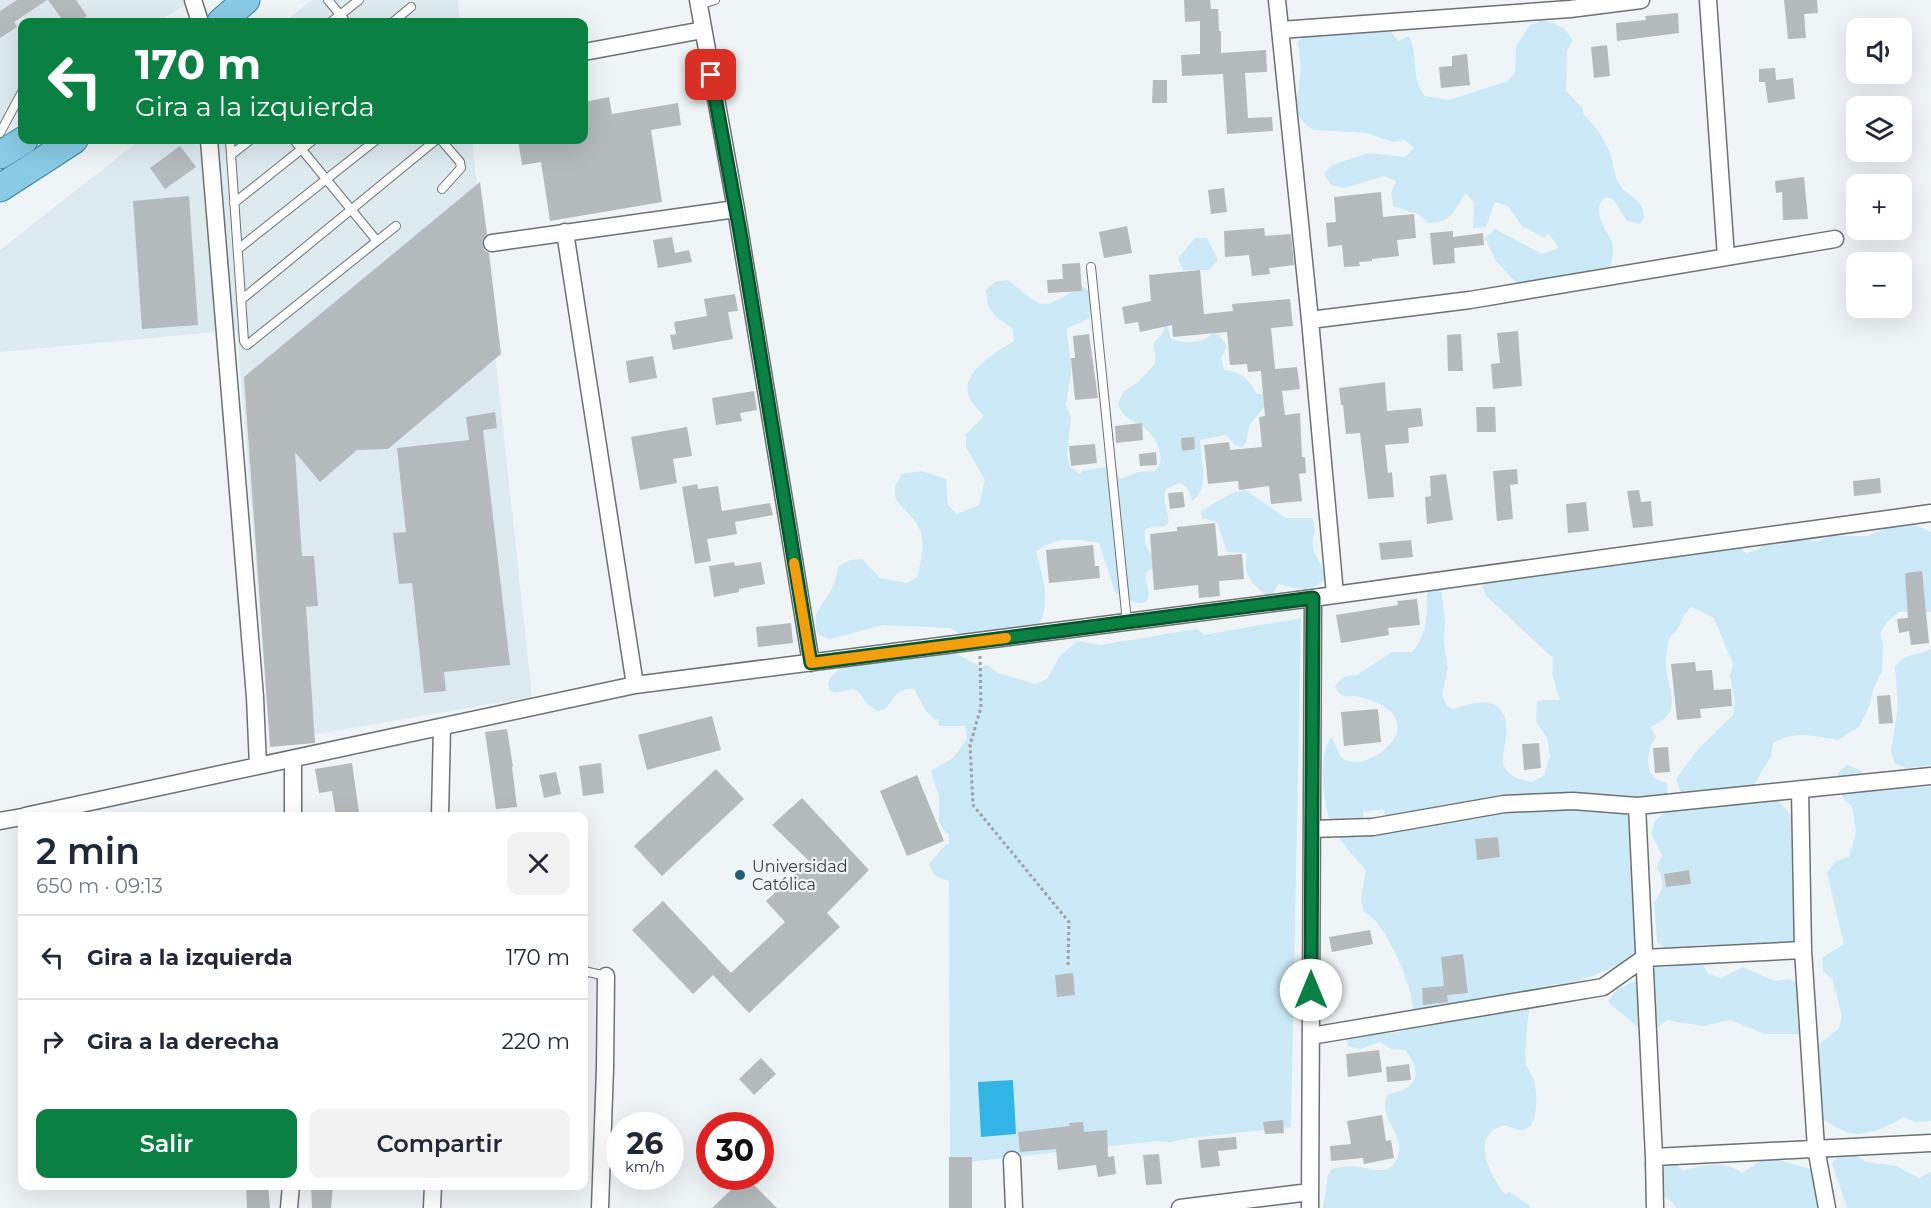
<!DOCTYPE html>
<html lang="es">
<head>
<meta charset="utf-8">
<style>
  :root { --surface:#fff; --page:#f2f2f3; --text:#1f2937; --muted:#747a83; --line:#e0e1e3; --accent:#0b8043 }
  body { margin:0; font-family:Montserrat,sans-serif; background:var(--page); color:var(--text); height:100vh; display:flex; flex-direction:column; font-size:22px; white-space:nowrap }
  * { box-sizing:border-box; margin:0 }
  p { font-size:20px; color:var(--muted) }
  .icon { flex:none; width:33px; height:33px; fill:none; stroke:currentColor; stroke-width:2; stroke-linecap:round; stroke-linejoin:round }
  .map { position:relative; flex:1; overflow:hidden }
  .sheet { position:absolute; left:18px; top:812px; width:570px; height:378px; display:flex; flex-direction:column; background:var(--surface); border-radius:12px; box-shadow:0 6px 24px #0002 }
  .sheet>* { flex:none }
  .top-card { position:absolute; left:18px; top:18px; width:570px; height:126px; border-radius:12px; box-shadow:0 6px 24px #0002; background:#0b8043; color:#fff; overflow:hidden }
  .tools { position:absolute; left:1846px; top:18px; display:grid; gap:12px }
  .tools a { display:grid; place-items:center; width:66px; height:66px; border-radius:12px; background:var(--surface); box-shadow:0 6px 24px #0002; font-size:30px }
  .speed { position:absolute; left:606px; top:1112px; display:flex; gap:12px; font-size:30px; font-weight:700; text-align:center }
  .speed>* { display:grid; place-content:center; width:78px; height:78px; border-radius:50%; background:var(--surface); box-shadow:0 6px 24px #0002; line-height:1 }
  .speed small { font-size:15px; font-weight:400 }
  .speed .limit { border:9px solid #d22; background:#fff; color:#111 }
  .pin { position:absolute; display:grid; place-items:center; width:51px; height:51px; color:#fff; margin:-26px; border-radius:12px; box-shadow:0 3px 9px #0006 }
  .me { position:absolute; width:66px; margin:-33px; rotate:0deg; stroke-linejoin:round; filter:drop-shadow(0 0 4px #0008) }
  .turn { display:flex; align-items:center; gap:21px; height:126px; padding:0 18px; font-size:27px }
  .turn .icon { width:78px; height:78px; stroke-width:2.5 }
  .turn b { display:block; font-size:42px; line-height:51px }
  .round { display:grid; place-items:center; flex:none; width:63px; height:63px; border-radius:12px; background:var(--page) }
  .summary { display:flex; align-items:center; justify-content:space-between; height:102px; padding:0 18px }
  h1 { font-size:36px; font-weight:600; line-height:45px }
  .cta { display:flex; gap:12px; margin-top:auto; padding:12px 18px }
  .cta a { flex:1; height:69px; border-radius:12px; background:var(--accent); color:#fff; font-size:24px; font-weight:600; line-height:69px; text-align:center }
  .cta a+a { background:var(--page); color:var(--text) }
  ul { padding:0; list-style:none }
  li { display:flex; align-items:center; gap:18px; height:84px; padding:0 18px; border-top:2px solid var(--line) }
  li div { flex:1 }
  li b { display:block; font-size:22px }
  li em { font-style:normal }
  .map>svg:first-child { display:block }
  .built { fill:#ddeaf0 }
  .green { fill:#cbe9f7; fill-rule:evenodd }
  .water { fill:#33b4e6 }
  .building { fill:#b5babd }
  .lines { fill:none; stroke-linecap:round; stroke-linejoin:round }
  .service-casing { stroke:#6c7173; stroke-width:10 }
  .minor-casing { stroke:#6c7173; stroke-width:19 }
  .primary-casing { stroke:#3b82a0; stroke-width:29 }
  .path { stroke:#9ca1a2; stroke-width:3; stroke-dasharray:3 3; stroke-linecap:butt }
  .service { stroke:#fff; stroke-width:8 }
  .minor { stroke:#fff; stroke-width:16 }
  .primary { stroke:#8acbe6; stroke-width:27 }
  .route-casing { stroke:#07532c; stroke-width:15 }
  .route { stroke:#0b8043; stroke-width:10 }
  .slow { stroke:#f59e0b; stroke-width:10 }
  .poi-dot { fill:#245e77; stroke:#eff5f7; stroke-width:2 }
  .labels { text-anchor:middle; stroke-width:4.5; stroke-linejoin:round; paint-order:stroke }
  .poi-label { font-size:16px; fill:#393b3c; stroke:#eff5f7; text-anchor:start }
</style>
</head>
<body>
<div class="map">
<svg width="1931" height="1208" viewBox="0 0 1931 1208">
  <rect width="100%" height="100%" fill="#eff5f7"/>
  <path class="built" d="M0,0H193L157,22H22V107L0,122Z
    M312,0H458L460,22H284Z
    M140,140H472L532,697L270,742L237,330L0,352V250Z"/>
  <path class="green" d="M1363,14L1391,19V32L1398,41L1409,36C1419,56 1410,79 1425,96L1449,100L1508,81L1515,72L1516,46L1530,25L1542,20L1553,23L1565,29L1572,40L1567,52L1566,91L1583,109V114C1593,123 1606,140 1610,154C1614,163 1613,173 1618,182C1627,199 1643,196 1644,218L1640,224L1627,221L1613,199L1606,197C1588,210 1609,231 1613,246C1614,254 1611,264 1609,271L1586,277L1584,272L1571,283L1523,290L1496,261L1485,238L1495,229L1542,254L1559,248L1548,233L1545,238L1522,226L1508,206L1495,202L1486,227L1473,228L1474,203L1466,193C1454,209 1452,223 1429,223L1418,214L1393,206L1391,193L1396,181L1384,176L1344,188L1331,185L1324,174L1332,165L1369,153L1405,157L1414,148L1405,140L1392,142L1367,133L1313,130L1302,121L1296,109L1301,68L1298,42C1313,22 1339,16 1363,14Z
    M1195,238H1207L1218,260L1209,270H1183L1178,258Z
    M1008,280C1046,311 1039,311 1082,286L1093,293L1090,318L1066,329L1072,367L1066,405L1071,417L1067,455L1070,467L1080,474L1082,471L1111,466L1121,479L1138,472L1155,471C1160,465 1162,461 1160,453C1152,419 1124,426 1118,404L1123,392L1138,382L1154,365L1156,359L1153,344L1162,334L1165,326L1168,327L1171,339C1184,344 1203,344 1213,333L1219,335L1227,346L1221,358L1224,370C1242,372 1248,379 1257,394H1263L1268,403L1250,424L1246,443L1241,447L1235,445L1226,435L1200,440C1201,459 1210,490 1192,501C1189,492 1189,486 1179,483L1166,489L1164,497L1169,522L1165,526L1151,527L1145,530V543L1151,555H1157L1161,565L1148,571L1145,576L1149,594L1147,601C1136,608 1126,597 1115,592L1099,543C1075,539 1056,536 1036,552C1043,575 1052,607 1037,627H1024L1006,647L993,649L980,646L950,628L883,625L830,639L818,635C810,611 821,609 831,590C835,582 837,574 839,566L850,560L862,559L880,578L906,583L917,578C920,563 926,545 920,530C911,507 881,503 902,474L921,471L946,479L948,505L957,514L979,505L985,480L966,447V434L984,416C979,410 971,403 969,397C959,372 998,351 1014,341L1013,329C995,316 987,313 986,290L995,282Z
    M1245,490L1286,518H1312C1319,535 1311,534 1313,547C1316,560 1323,562 1325,579C1308,593 1300,590 1279,584L1269,598C1252,582 1242,577 1247,553L1227,552L1217,522L1202,518L1201,511C1216,503 1229,492 1245,490Z
    M1915,525L1931,532V612H1899L1888,621L1880,633L1883,645L1882,671L1873,690L1869,707L1859,727L1838,740C1813,736 1796,730 1773,743L1771,756L1751,790L1692,796L1680,791L1676,779L1698,749L1733,715L1735,702L1730,676L1733,664L1714,618L1692,607C1678,618 1685,619 1677,629C1674,634 1670,635 1669,640C1667,648 1665,660 1666,668C1670,695 1683,713 1650,727L1656,737C1649,747 1644,767 1653,776C1657,780 1662,782 1667,783C1673,811 1637,805 1639,840C1640,850 1648,860 1649,870C1650,887 1643,947 1631,958C1622,966 1585,979 1573,982C1561,985 1543,982 1534,993C1528,1000 1524,1053 1526,1064C1527,1068 1531,1072 1532,1076C1536,1085 1537,1098 1536,1108C1535,1114 1534,1124 1528,1128C1518,1134 1511,1124 1502,1126C1469,1135 1491,1178 1505,1194L1510,1192L1530,1206V1208H1323L1328,1176L1331,1169C1340,1167 1349,1166 1359,1167C1367,1168 1379,1172 1387,1169C1391,1168 1394,1164 1396,1160C1410,1136 1375,1118 1388,1094C1417,1090 1424,1073 1405,1050L1391,1049L1380,1042L1361,1049L1348,1046L1347,1039C1354,1037 1362,1034 1369,1033C1381,1031 1395,1036 1406,1029C1429,1014 1389,934 1374,919C1371,916 1366,914 1363,910L1361,898L1366,871C1356,858 1343,846 1335,831C1323,812 1317,756 1331,737C1336,743 1337,753 1342,758C1361,773 1409,742 1395,717C1388,705 1368,698 1354,696C1351,696 1348,697 1345,696C1340,695 1338,691 1335,687L1338,682L1344,677L1357,675L1392,652H1412C1428,635 1427,612 1427,591L1441,587L1445,621L1444,642L1448,668L1442,695L1448,707L1454,709C1484,698 1510,697 1506,738C1505,747 1501,757 1504,766C1509,777 1521,780 1532,782L1544,776L1550,756L1547,738L1536,722L1537,702L1543,700H1560L1552,674L1553,658L1486,596L1482,583L1627,546L1665,548L1689,557L1710,545L1736,544L1746,553L1758,550L1768,541L1780,545L1793,539L1818,541L1830,536H1868L1890,526ZM1384,809L1386,821L1364,822L1363,812ZM1498,837L1500,857L1477,859L1475,839ZM1463,955L1468,992L1443,980L1441,957ZM1446,986L1448,1002L1423,1004L1422,988Z
    M1301,618L1291,1127L1190,1138L1170,1142L1156,1141L950,1164L949,881L935,876L929,864L945,845L949,843V834L946,833L939,822V797L931,771L953,758L967,739L965,726H939L938,719L935,720L926,711L914,689C898,687 894,699 885,709L878,711L867,704L859,692L854,689L834,693L829,689L828,683L831,677L845,663L951,651L981,667L987,665L998,673L1035,684L1047,679L1059,657L1078,641L1101,645L1197,629L1204,635Z
    M1931,649V765L1907,768L1895,764L1891,752L1898,705L1895,667C1907,651 1915,657 1931,649Z
    M1847,765L1860,770L1875,789L1931,787V1121L1915,1122L1903,1117C1893,1125 1870,1134 1857,1134C1845,1134 1827,1122 1818,1115L1821,1073L1818,1045L1839,1028L1842,1016L1832,979L1823,971L1822,958L1844,944L1827,872L1836,861L1849,857L1856,832L1852,806C1839,797 1838,788 1838,773Z
    M1777,799L1793,818L1802,938L1792,946L1725,959L1717,946L1705,944L1668,950L1657,942L1654,902C1664,889 1665,882 1657,867L1662,855L1651,833L1655,821L1664,813L1703,804ZM1689,870L1691,884L1666,887L1664,874Z
    M1689,962L1702,964L1709,974L1721,978L1743,967L1775,981L1789,979L1801,984L1804,1034H1765L1730,1020L1703,1026L1667,1020L1657,1028H1639L1608,1002L1616,990L1635,981L1652,964L1665,968Z
    M1665,1154L1683,1171C1704,1165 1723,1160 1742,1173L1762,1160L1775,1159L1810,1169L1829,1200L1823,1208H1677L1671,1201L1649,1186L1643,1163L1654,1157Z
    M1840,1154H1853L1866,1162L1896,1166L1919,1178L1931,1172V1208H1847L1832,1164Z"/>
  <path class="water" d="M1013,1080L1016,1134L981,1137L978,1082Z"/>
  <path class="building" d="M17,0H47L14,22L17,27L0,38V11Z
    M48,0H76L87,16L77,22H64Z
    M1184,0H1210L1211,9H1218L1219,31H1221V53L1266,50L1267,72L1245,73L1248,118L1272,117L1273,131L1227,134L1223,74L1182,76L1181,55L1200,54V21L1185,22Z
    M1784,0H1817L1818,13L1804,14L1806,38L1788,39Z
    M1678,13L1679,33L1617,41L1616,23L1646,20L1645,16Z
    M1607,45L1610,76L1594,78L1591,47Z
    M1467,54L1470,85L1441,88L1439,67L1452,66V56Z
    M1775,68L1776,80L1793,78L1795,99L1768,103L1765,82H1759V69Z
    M1153,80H1167V103H1152Z
    M609,97L612,114L678,103L681,125L651,130L662,202L550,221L541,162L522,165L518,140H584V102Z
    M180,146L196,167L165,189L150,168Z
    M1804,177L1808,219L1783,220L1782,192L1776,193L1775,181Z
    M480,182L487,234L483,239L482,244L484,250L489,253L501,354L388,449L357,450L320,482L295,452L302,556H314L318,606L306,607L315,743L270,747L244,377Z
    M1224,188L1227,212L1211,214L1208,190Z
    M1381,192L1383,217L1414,214L1416,238L1397,240L1399,256L1372,259V261L1359,262L1360,266L1344,267L1342,245L1328,247L1326,223L1336,222L1334,197Z
    M189,196L198,325L142,329L133,201Z
    M1127,226L1132,253L1104,258L1099,232Z
    M1264,228L1265,236L1291,234L1294,265L1269,268L1270,274L1252,276L1249,255L1225,257L1224,231Z
    M1453,231V237L1483,233L1484,245L1454,248L1455,263L1433,265L1430,233Z
    M672,237L675,253L689,250L692,262L658,268L653,240Z
    M1080,263L1082,291L1048,293L1047,280L1063,279L1062,264Z
    M1200,270L1204,314L1233,311L1232,304L1290,299L1293,326L1271,328L1275,369L1297,367L1300,389L1282,391L1285,415L1300,413L1302,457H1305L1306,473L1299,474L1302,501L1271,504L1269,486L1239,490L1238,481L1208,484L1204,445L1229,442L1230,450L1262,447L1259,417L1265,416L1261,371L1248,372L1247,364L1230,365L1227,332L1173,337L1172,325L1140,332L1138,322L1125,324L1122,307L1151,301L1149,275Z
    M735,294L738,311L728,312L733,339L673,350L670,335L676,334L674,322L707,316L704,299Z
    M1518,331L1522,386L1493,389L1491,364L1500,363L1497,333Z
    M1089,334L1098,398L1075,400L1071,358H1075L1073,336Z
    M1461,334L1463,371H1448L1447,335Z
    M653,356L657,378L629,383L626,361Z
    M1385,382L1387,411L1421,408L1423,426L1408,428L1409,443L1385,445L1388,473L1392,472L1394,497L1368,499L1360,433L1346,434L1343,405H1341L1339,388Z
    M754,391L757,410L740,413L742,421L716,425L712,398Z
    M1476,407H1495L1496,432H1477Z
    M495,412L497,428L483,430L510,665L444,672L446,691L424,693L412,583L399,584L393,533L406,532L397,448L469,440L466,417Z
    M1142,423L1143,440L1116,443L1115,426Z
    M687,427L692,456L673,459L677,483L640,490L631,437Z
    M1194,437L1195,449L1182,451L1181,438Z
    M1095,444L1097,463L1071,466L1069,446Z
    M1156,452L1157,465L1140,466L1139,454Z
    M1517,469L1518,484L1510,485L1513,519L1497,521L1493,471Z
    M1446,474L1453,520L1427,524L1425,497L1431,496L1430,476Z
    M1880,478L1881,493L1854,496L1853,481Z
    M697,484L698,489L718,486L722,511L770,503L773,515L735,522L737,534L707,539L711,561L695,564L682,487Z
    M1639,490L1641,502L1651,501L1653,526L1633,528L1627,491Z
    M1183,492L1185,507L1170,509L1168,493Z
    M1586,502L1589,531L1568,533L1566,504Z
    M1215,523L1218,556L1242,554L1244,579L1219,581L1220,596L1199,598L1198,585L1154,590L1150,534L1177,531V527Z
    M1411,540L1413,557L1381,560L1379,543Z
    M1093,545L1095,566H1099L1100,578L1049,583L1046,550Z
    M734,562L735,566L761,562L765,584L739,589V592L714,597L709,566Z
    M1922,571L1929,643L1911,645L1909,631L1899,633L1897,619L1908,618L1905,573Z
    M1417,599L1420,625L1388,628L1389,635L1341,643L1336,615L1398,605L1397,601Z
    M791,623L793,643L758,647L756,627Z
    M1695,662L1696,671L1712,670L1714,690L1731,689L1732,706L1700,709L1701,718L1677,720L1671,664Z
    M1890,695L1893,723L1879,724L1877,696Z
    M1378,709L1381,742L1344,746L1341,712Z
    M712,716L721,750L647,770L638,735Z
    M507,729L513,767H512L517,807L496,809L485,732Z
    M1539,743L1541,768L1524,770L1522,744Z
    M1668,747L1670,772L1655,773L1653,748Z
    M352,763L359,812L336,816L332,791L319,793L315,769Z
    M601,763L604,793L583,796L579,766Z
    M716,769L744,799L662,876L634,846Z
    M556,772L561,794L544,798L539,775Z
    M917,775L944,841L907,856L880,791Z
    M802,798L869,870L827,913L840,927L749,1013L713,975L693,994L632,930L663,901L731,973L785,922L766,901L809,861L772,825Z
    M1498,837L1500,857L1477,860L1475,839Z
    M1689,870L1691,884L1666,887L1664,874Z
    M1370,930L1373,944L1332,952L1329,937Z
    M1463,954L1468,993L1447,995L1448,1002L1423,1005L1422,988L1444,986L1441,957Z
    M1073,973L1075,995L1057,997L1055,975Z
    M1379,1050L1382,1072L1348,1077L1346,1054Z
    M761,1058L776,1074L754,1095L739,1079Z
    M1409,1064L1411,1080L1387,1082L1386,1067Z
    M1382,1115L1386,1141L1391,1140L1394,1158L1364,1164L1363,1158L1331,1161L1330,1146L1351,1144L1347,1121Z
    M1283,1120L1284,1133L1265,1134L1263,1122Z
    M1083,1122L1084,1132L1107,1130L1108,1157L1114,1156L1116,1174L1098,1177L1096,1165L1058,1170L1056,1149L1020,1152L1018,1132L1070,1126L1069,1123Z
    M1236,1137L1237,1149L1218,1151L1220,1166L1201,1168L1198,1140Z
    M1159,1154L1162,1184L1146,1185L1143,1155Z
    M949,1157H972V1208H949Z
    M717,1176H745L777,1208H712L731,1190Z
    M246,1185H268L270,1208H247Z
    M311,1185H333L331,1208H312Z"/>
  <g class="lines">
    <g class="service-casing">
      <path id="service" d="M328,0L346,22
        M699,5L715,0
        M331,22L359,0
        M393,22L411,7
        M0,133L22,92
        M230,140L244,341L247,345L377,241
        M294,140L377,241L396,226
        M441,140L460,162L461,168L442,189
        M231,155L250,140
        M234,203L313,140
        M238,249L376,140
        M1091,267L1127,622
        M241,300L436,140
        M584,971L606,976"/>
    </g>
    <g class="minor-casing">
      <path id="minor" d="M193,0L200,22
        M698,0L736,209L811,663
        M1277,0L1310,320L1335,594
        M1708,0L1726,257
        M1280,30L1570,9L1641,0
        M584,52L703,30
        M209,140L255,697L258,766
        M565,232L635,685
        M492,243L736,209
        M1310,320L1470,300L1835,239
        M293,759V816
        M1800,789L1803,950L1816,1148L1827,1208
        M1637,806L1654,1157L1655,1208
        M25,816L635,685L1313,598L1931,513
        M440,816L442,727
        M0,821L22,817
        M1312,829L1373,827L1504,804L1573,801L1637,806L1931,776
        M1311,1036L1603,987L1644,958L1803,950
        M1654,1157L1931,1143
        M1012,1160L1014,1208
        M289,1208L291,1185
        M432,1208L433,1185
        M600,1208L605,1068L606,976
        M1180,1208L1310,1192
        M1310,1208L1313,598"/>
    </g>
    <g class="primary-casing">
      <path id="primary" d="M221,22L246,0
        M0,155L24,140
        M0,188L74,140"/>
    </g>
    <path class="path" d="M980,656L981,707L970,745L973,805L1069,922L1068,967"/>
    <use href="#service" class="service"/>
    <use href="#minor" class="minor"/>
    <use href="#primary" class="primary"/>
  </g>
  <g class="lines">
    <g class="route-casing">
      <path id="route" d="M711,75L740,232L811,663L1313,598L1311,990"/>
    </g>
    <use href="#route" class="route"/>
    <path class="slow" d="M794,563L811,663L1006,638"/>
  </g>
  <circle class="poi-dot" cx="740" cy="875" r="6"/>
  <g class="labels">
    <g class="poi-label">
      <text x="752" y="872">Universidad<tspan x="752" dy="18">Católica</tspan></text>
    </g>
  </g>
</svg>
<div class="tools">
<a><svg class="icon" aria-label="sound" viewBox="0 0 24 24"><path d="M4 9h4l5-4v14l-5-4H4zM17 9q2 3 0 6"/></svg></a>
<a><svg class="icon" aria-label="layers" viewBox="0 0 24 24"><path d="M12 4l9 5-9 5-9-5zM3 14l9 5 9-5"/></svg></a>
<a>+</a>
<a>−</a>
</div>
<div class="speed"><div>26<small>km/h</small></div><div class="limit">30</div></div>
<div class="pin" style="left:711px;top:75px;background:#d93025"><svg class="icon" aria-label="arrive" viewBox="0 0 24 24"><path d="M6 21V4h12l-3 4 3 4H6"/></svg></div>
<svg class="me" style="left:1311px;top:990px" viewBox="-20 -20 40 40"><circle r="19" fill="#fff"/><path d="M0-13L10 11 0 6-10 11z" fill="#0b8043"/></svg>
<div class="top-card">
<div class="turn"><svg class="icon" aria-label="left" viewBox="0 0 24 24"><path d="M17 20v-9H6M10 6l-5 5 5 5"/></svg><div><b>170 m</b>Gira a la izquierda</div></div>
</div>
<section class="sheet">
<div class="summary"><div><h1>2 min</h1><p>650 m · 09:13</p></div><a class="round"><svg class="icon" aria-label="close" viewBox="0 0 24 24"><path d="M6 6l12 12M18 6L6 18"/></svg></a></div>
<ul>
<li><svg class="icon" aria-label="left" viewBox="0 0 24 24"><path d="M17 20v-9H6M10 6l-5 5 5 5"/></svg><div><b>Gira a la izquierda</b></div><em>170 m</em></li>
<li><svg class="icon" aria-label="right" viewBox="0 0 24 24"><path d="M7 20v-9h11M14 6l5 5-5 5"/></svg><div><b>Gira a la derecha</b></div><em>220 m</em></li>
</ul>
<div class="cta"><a>Salir</a><a>Compartir</a></div>
</section>
</div>
</body>
</html>
